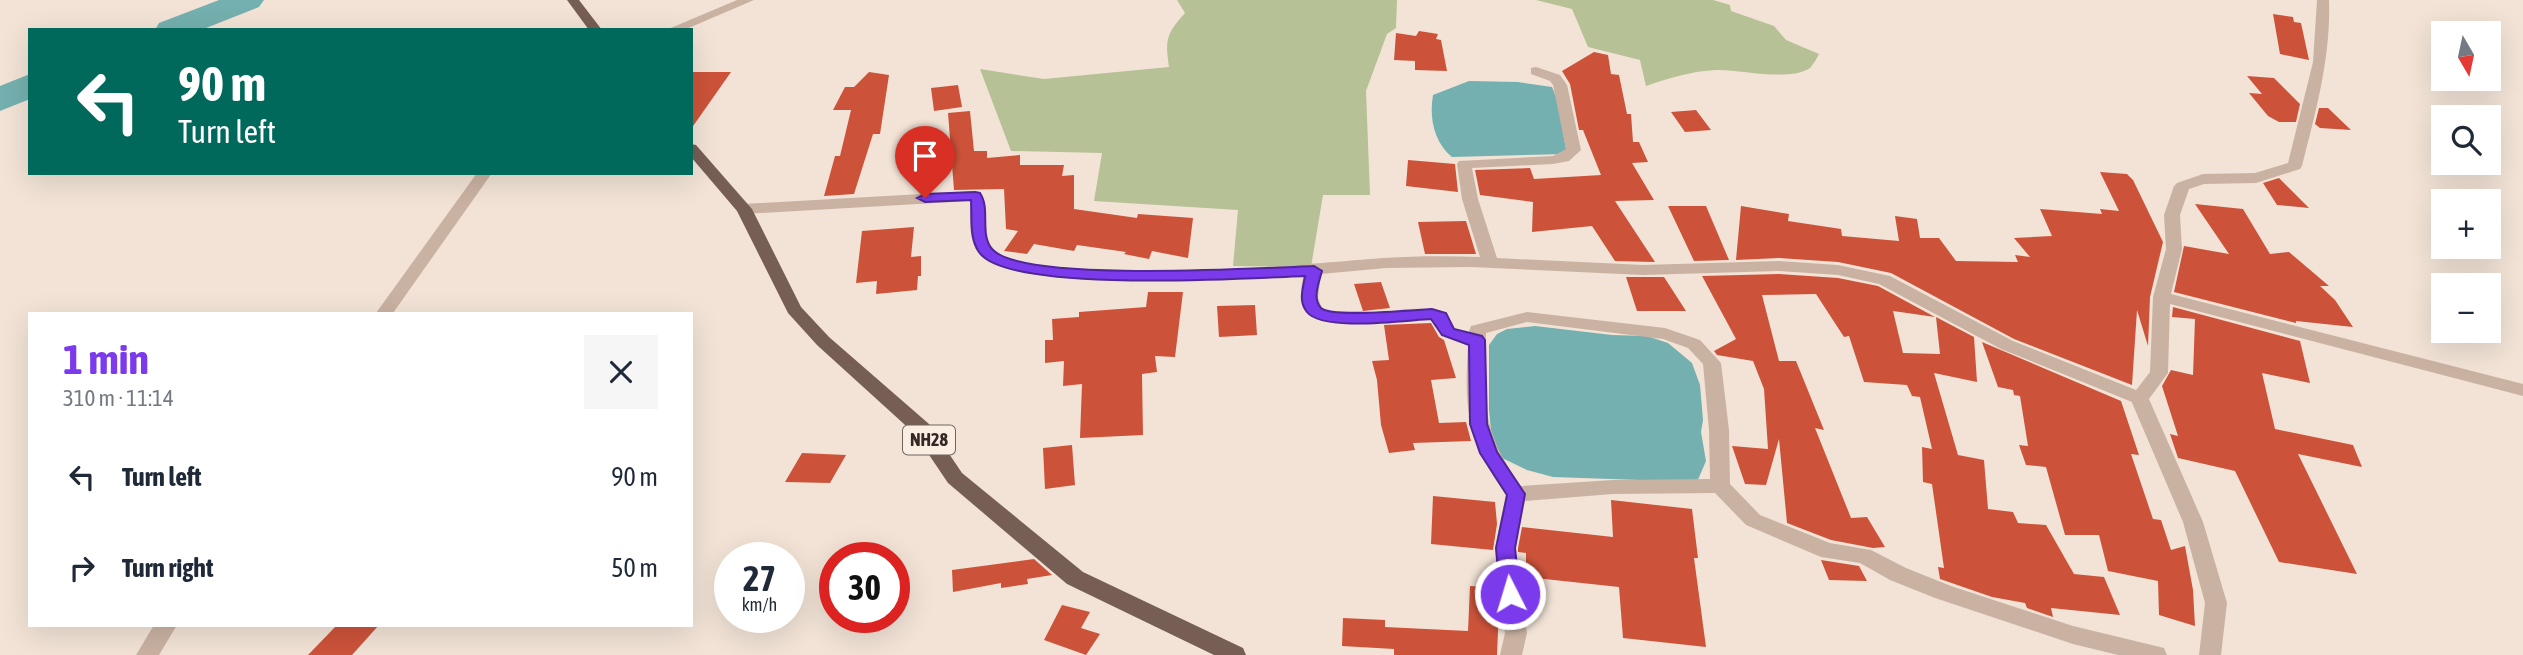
<!DOCTYPE html>
<html lang="en">
<head>
<meta charset="utf-8">
<style>
  :root { --surface:#fff; --page:#f6f6f7; --text:#1f2937; --muted:#747a83; --accent:#7c3aed }
  body { margin:0; font-family:"Asap Condensed",sans-serif; background:var(--page); color:var(--text); height:100vh; display:flex; flex-direction:column; font-size:26px; white-space:nowrap }
  * { box-sizing:border-box; margin:0 }
  p { font-size:23px; color:var(--muted) }
  .icon { flex:none; width:38px; height:38px; fill:none; stroke:currentColor; stroke-width:2; stroke-linecap:round; stroke-linejoin:round }
  .map { position:relative; flex:1; overflow:hidden }
  .sheet { position:absolute; left:28px; top:312px; width:665px; height:315px; display:flex; flex-direction:column; background:var(--surface); border-radius:0px; box-shadow:0 7px 28px #0002 }
  .sheet>* { flex:none }
  .hud { position:absolute; left:28px; top:28px; width:665px; height:147px; border-radius:0px; box-shadow:0 7px 28px #0002; background:#00695c; color:#fff; overflow:hidden }
  .needle { width:46px; rotate:171deg }
  .controls { position:absolute; left:2431px; top:21px; display:grid; gap:14px }
  .controls a { display:grid; place-items:center; width:70px; height:70px; border-radius:0px; background:var(--surface); box-shadow:0 7px 28px #0002; font-size:35px }
  .speed { position:absolute; left:714px; top:542px; display:flex; gap:14px; font-size:35px; font-weight:700; text-align:center }
  .speed>* { display:grid; place-content:center; width:91px; height:91px; border-radius:50%; background:var(--surface); box-shadow:0 7px 28px #0002; line-height:1 }
  .speed small { font-size:18px; font-weight:400 }
  .speed .limit { border:10px solid #d22; background:#fff; color:#111 }
  .pin { position:absolute; display:grid; place-items:center; width:60px; height:60px; color:#fff; margin:-72px -30px; border-radius:50% 50% 50% 0; rotate:-45deg; box-shadow:0 0 7px #0007 }
  .pin .icon { rotate:45deg }
  .me { position:absolute; width:77px; margin:-38px; rotate:355deg; stroke-linejoin:round; filter:drop-shadow(0 0 5px #0008) }
  .turn { display:flex; align-items:center; gap:24px; height:147px; padding:0 35px; font-size:32px }
  .turn .icon { width:91px; height:91px; stroke-width:2.5 }
  .turn b { display:block; font-size:49px; line-height:60px }
  .round { display:grid; place-items:center; flex:none; width:74px; height:74px; border-radius:0px; background:var(--page) }
  .head { display:flex; align-items:center; justify-content:space-between; height:119px; padding:0 35px }
  h1 { font-size:42px; font-weight:700; line-height:52px; color:var(--accent) }
  ul { padding:0; list-style:none }
  li { display:flex; align-items:center; gap:21px; height:91px; padding:0 35px }
  li div { flex:1 }
  li b { display:block; font-size:26px }
  li em { font-style:normal }
  .map>svg:first-child { display:block }
  .green { fill:#b6c196 }
  .water { fill:#74b0af }
  .lines { fill:none; stroke-linecap:round; stroke-linejoin:round }
  .river { fill:#74b0af; fill-rule:evenodd }
  .building { fill:#cc533a }
  .minor { fill:#cab2a2; fill-rule:evenodd }
  .tertiary { fill:#cab2a2; fill-rule:evenodd }
  .primary { fill:#775e55; fill-rule:evenodd }
  .route { fill:#7c3aed; stroke:#51269a; stroke-width:2 }
  .labels { text-anchor:middle; stroke-width:7; stroke-linejoin:round; paint-order:stroke }
  .shield { fill:#faede2; stroke:#6f645e; stroke-width:2 }
  .shield-label { font-size:18px; font-weight:bold; fill:#342925 }
</style>
</head>
<body>
<div class="map">
<svg width="2523" height="655" viewBox="0 0 2523 655">
  <rect width="100%" height="100%" fill="#f2e3d6"/>
  <path class="green" d="M1177,0H1397L1396,28L1387,34L1366,91L1370,195H1323L1311,267L1233,266L1238,210L1094,201L1102,153L1011,151L980,69L1044,79L1169,67C1165,40 1166,34 1185,13Z
    M1536,0H1713L1730,5L1731,11L1774,26L1786,40L1819,54C1817,58 1813,65 1810,68C1790,82 1738,69 1716,70C1692,71 1669,78 1646,86L1640,60L1588,47L1572,9Z"/>
  <path class="water" d="M1469,81L1518,82L1552,87L1557,99L1567,154L1452,157C1434,142 1429,118 1433,95Z
    M1535,326L1612,335L1647,336L1668,343L1692,363L1700,385L1703,420L1701,432L1706,461L1697,482L1553,477L1527,470L1500,457L1491,430L1489,410V345L1497,334L1507,329Z"/>
  <g class="lines">
    <path class="river" d="M219,0H264L259,7L201,30H155L159,23Z
      M30,74V99L0,111V86Z"/>
  </g>
  <path class="building" d="M2273,14L2293,17L2294,22L2301,23L2309,60L2280,54Z
    M1419,31L1438,34L1436,39L1441,40L1447,71L1415,70V61L1394,60L1396,33L1416,36Z
    M1594,52L1608,55L1611,74L1619,75L1627,114H1631L1633,142H1639L1648,162L1632,163L1654,200L1615,201L1655,262L1615,261L1592,226L1532,232L1533,202L1480,195L1475,170L1530,168L1534,179L1601,175L1583,130H1579L1570,84L1562,71Z
    M691,72H731L691,129Z
    M869,72L889,75L880,134H873L854,194L824,196L835,156H840L851,110H833L845,87H854Z
    M2247,76L2274,78L2300,104L2296,122H2279L2268,116L2249,93L2262,94Z
    M958,85L962,107L934,111L931,88Z
    M2319,108H2328L2351,130L2320,128L2315,124Z
    M1696,110L1711,130L1685,132L1671,112Z
    M970,111L974,151H987V158L1020,155V165H1064L1062,176L1074,175V209L1137,218L1138,214L1193,218L1188,258L1152,251L1149,259L1124,254L1126,252L1077,245L1074,251L1034,244L1027,254L1004,251L1018,231L1006,229L1004,189L954,190L948,113Z
    M1408,160L1455,164L1458,192L1406,186Z
    M2100,172L2127,174L2133,180L2163,242L2150,297L2148,346L2137,310L2132,385L2014,339L1891,273L1838,262L1779,258L1736,260L1741,206L1789,214L1788,221L1841,229L1842,236L1899,241L1895,216L1917,219L1920,238H1939L1956,261L2018,262L2015,255L2030,257L2014,238L2052,236L2040,209L2102,214L2100,209L2119,211Z
    M2279,178L2309,208L2277,205L2263,183Z
    M2195,204L2243,209L2270,254L2289,252L2329,286H2320L2335,300L2353,327L2296,321V323L2174,292L2184,246L2229,254Z
    M1668,206H1706L1729,260L1694,261Z
    M1466,221L1476,254H1425L1418,222Z
    M914,227L911,257L921,256V276H918L917,290L876,294L877,281L856,283L862,231Z
    M1779,274L1838,278L1878,286L1935,317L1893,311L1903,353L1940,354L1936,317L1974,337L1977,382L1934,373L1958,455L1984,460L1988,509L2013,512L2018,523L2046,525L2074,574L2104,577L2120,615L2051,608L2053,617L2027,608L2025,603L1992,597L1940,579L1938,567L1944,568L1932,484L1923,482L1922,447L1932,449L1920,397L1912,396L1907,385L1864,382L1849,336L1844,337L1816,294L1762,295L1779,361H1796L1824,430L1815,428L1851,518L1867,517L1885,547L1873,548L1831,540L1787,523L1779,439L1766,485L1745,484L1732,446L1768,449L1764,389L1753,361L1717,355L1714,351L1736,339L1702,276Z
    M1626,277H1664L1686,311H1637Z
    M1381,282L1390,308L1363,311L1354,284Z
    M1148,292H1183L1175,357L1155,356L1157,372L1142,374L1143,435L1080,438L1082,384L1063,386L1064,361L1045,363V340H1053L1052,319L1079,317V312L1146,307Z
    M1255,305L1257,335L1219,337L1217,306Z
    M2173,307L2300,341L2310,383L2262,373L2275,429L2353,445L2362,467L2298,454L2357,574L2279,562L2235,471L2178,458L2170,434L2178,436L2162,386L2171,370L2193,375L2195,319L2172,317Z
    M1431,323L1439,337L1444,340L1456,378L1431,380L1439,423L1466,422L1471,441L1413,443L1415,450L1389,453L1381,425L1377,380L1372,361L1389,360L1384,325Z
    M1982,342L2121,401L2139,455L2131,454L2153,519L2161,520L2171,550L2185,546L2193,590L2195,626L2159,615L2158,581L2108,571L2099,535H2065L2046,467L2026,465L2019,445L2028,446L2020,396L2014,395L2013,390L1998,387Z
    M1072,445L1075,485L1045,489L1043,448Z
    M802,453L846,455L830,483L785,482Z
    M1433,496L1495,502L1497,524L1493,550L1431,544Z
    M1611,500L1692,509L1698,558H1694L1706,647L1623,638L1619,587L1526,577V553L1518,552V548L1522,527L1613,537Z
    M1034,559L1052,575L1027,579L1028,584L1001,588V583L953,592L952,570Z
    M1821,560L1859,566L1867,581L1829,580Z
    M1470,586L1497,588L1499,608L1497,655H1394V649L1342,646L1343,618L1385,620V627L1468,631Z
    M1062,605L1090,612L1081,628L1100,634L1086,655L1044,640Z
    M337,625H379L352,655H308Z"/>
  <g class="lines">
    <path class="minor" d="M737,0H754L684,30H666Z
      M1536,67L1560,75L1567,85L1581,150L1569,161L1553,164L1472,168L1478,199L1497,258L1643,265L1779,261L1838,265L1890,276L2013,341L2146,394L2148,398L2146,402H2132L2001,349L1879,284L1838,275L1779,271L1643,275L1471,267L1386,268L1321,274L1318,298L1322,308C1361,325 1407,299 1446,313L1454,328L1468,334L1471,326L1527,312L1665,328L1700,340L1721,363L1729,430L1730,484L1760,515L1830,543L1871,550L1906,568L1951,586L2073,626L2156,646L2164,648L2167,655H2118L2073,644L1935,598L1890,580L1860,563L1821,557L1746,525L1715,493L1613,494L1525,501L1515,548L1527,633L1522,655H1500L1505,633L1495,548L1506,495C1467,440 1464,411 1468,345L1441,336L1433,320C1395,315 1282,351 1304,275C1247,280 1020,292 982,257C967,243 971,219 970,201L744,214L736,209L744,204L975,191L980,193C992,210 979,238 997,252C1042,290 1316,263 1384,258C1415,256 1448,256 1480,257L1462,199L1457,164L1459,161L1553,156L1566,149L1553,85L1550,81L1531,74V68ZM1527,322L1663,339L1688,348L1703,364L1709,430L1710,479L1613,480L1521,486C1480,429 1484,401 1486,333Z
      M477,173H492L393,313H376Z
      M154,625H177L159,655H136Z"/>
    <path class="tertiary" d="M2317,0H2329C2331,57 2316,111 2302,166L2300,169L2256,183L2204,184L2189,189L2180,215L2182,249L2171,294L2523,384V396L2170,304L2168,373L2149,399L2203,522L2227,603L2221,655H2199L2205,603L2183,522L2130,398L2150,372L2153,297L2166,249L2164,215L2174,186L2177,183L2203,174L2255,173L2288,163L2313,62Z"/>
    <path class="primary" d="M567,0H579L602,30H589Z
      M691,144L696,145L752,209L801,307L829,337L929,424L962,473L1083,572L1243,648L1246,655H1214L1067,584L948,483L915,434L817,345L788,313L737,211L691,157Z"/>
  </g>
  <path class="route" d="M975,192L980,193C991,209 979,234 992,249C1021,283 1262,268 1314,266L1322,271C1319,282 1312,299 1321,308C1331,318 1415,310 1432,309L1446,313L1454,329L1482,336L1485,340L1487,424L1497,452L1525,494L1515,548L1520,594L1517,600L1510,602L1503,600L1500,594L1496,548L1507,495L1480,453L1470,424L1469,345L1442,335L1431,319C1407,320 1322,332 1307,312C1298,301 1303,289 1305,276C1252,278 1007,294 979,252C969,238 972,217 971,200L925,202L917,198L925,194Z"/>
  <g class="labels">
    <rect class="shield" x="903" y="425.5" width="52" height="29" rx="5"/>
    <g class="shield-label">
      <text x="929" y="446">NH28</text>
    </g>
  </g>
</svg>
<div class="controls">
<a><svg class="needle" viewBox="-14 -14 28 28"><path d="M0-13l5 13h-10z" fill="#e53935"/><path d="M0 13l5-13h-10z" fill="#747a83"/></svg></a>
<a><svg class="icon" aria-label="search" viewBox="0 0 24 24"><circle cx="10" cy="10" r="6"/><path d="M15 15l6 6"/></svg></a>
<a>+</a>
<a>−</a>
</div>
<div class="speed"><div>27<small>km/h</small></div><div class="limit">30</div></div>
<div class="pin" style="left:925px;top:198px;background:#d93025"><svg class="icon" aria-label="arrive" viewBox="0 0 24 24"><path d="M6 21V4h12l-3 4 3 4H6"/></svg></div>
<svg class="me" style="left:1510px;top:594px" viewBox="-20 -20 40 40"><circle r="17" fill="#7c3aed" stroke="#fff" stroke-width="3"/><path d="M0-11L8 9 0 5-8 9z" fill="#fff"/></svg>
<div class="hud">
<div class="turn"><svg class="icon" aria-label="left" viewBox="0 0 24 24"><path d="M17 20v-9H6M10 6l-5 5 5 5"/></svg><div><b>90 m</b>Turn left</div></div>
</div>
<section class="sheet">
<div class="head"><div><h1>1 min</h1><p>310 m · 11:14</p></div><a class="round"><svg class="icon" aria-label="close" viewBox="0 0 24 24"><path d="M6 6l12 12M18 6L6 18"/></svg></a></div>
<ul>
<li><svg class="icon" aria-label="left" viewBox="0 0 24 24"><path d="M17 20v-9H6M10 6l-5 5 5 5"/></svg><div><b>Turn left</b></div><em>90 m</em></li>
<li><svg class="icon" aria-label="right" viewBox="0 0 24 24"><path d="M7 20v-9h11M14 6l5 5-5 5"/></svg><div><b>Turn right</b></div><em>50 m</em></li>
</ul>
</section>
</div>
</body>
</html>
